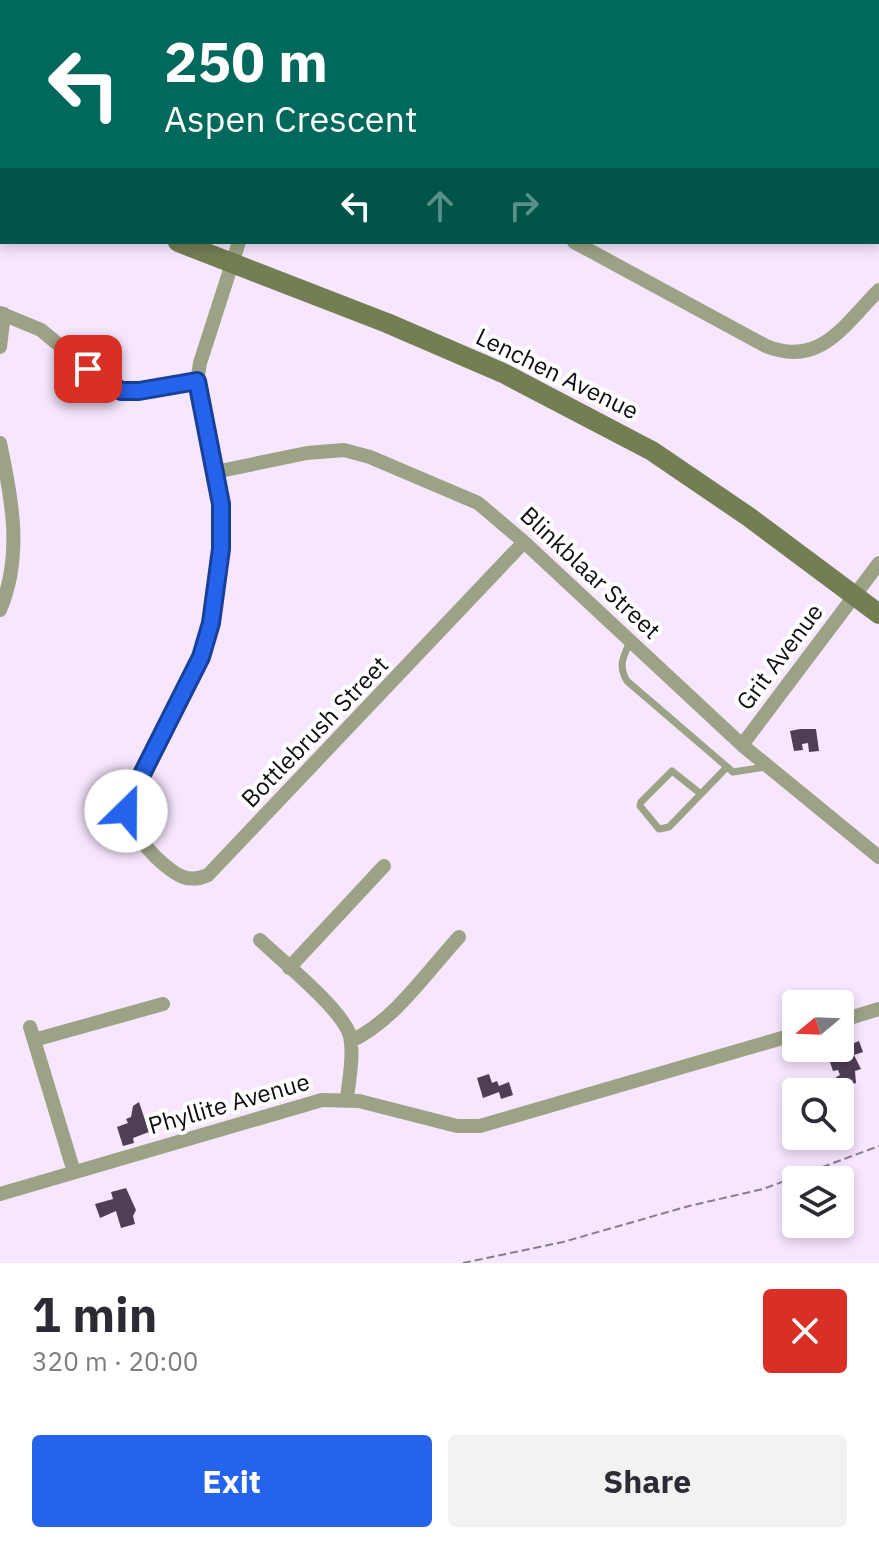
<!DOCTYPE html>
<html lang="en">
<head>
<meta charset="utf-8">
<style>
  :root { --surface:#fff; --page:#f2f2f3; --text:#2b2b33; --muted:#7c7c81; --accent:#2563eb }
  body { margin:0; font-family:"IBM Plex Sans",sans-serif; background:var(--page); color:var(--text); height:100vh; display:flex; flex-direction:column; font-size:30px; white-space:nowrap }
  * { box-sizing:border-box; margin:0 }
  p { font-size:26px; color:var(--muted) }
  .icon { flex:none; width:44px; height:44px; fill:none; stroke:currentColor; stroke-width:2; stroke-linecap:round; stroke-linejoin:round }
  .map { position:relative; height:1263px; overflow:hidden }
  .sheet { display:flex; flex-direction:column; background:var(--surface); flex:1 }
  .sheet>* { flex:none }
  .top-card { position:absolute; left:0px; top:0px; width:880px; height:244px; box-shadow:0 4px 12px #0003; background:#00695c; color:#fff; overflow:hidden }
  .needle { width:52px; rotate:251deg }
  .fabs { position:absolute; left:782px; top:990px; display:grid; gap:16px }
  .fabs a { display:grid; place-items:center; width:72px; height:72px; border-radius:8px; background:var(--surface); box-shadow:0 4px 12px #0003; font-size:40px }
  .pin { position:absolute; display:grid; place-items:center; width:68px; height:68px; color:#fff; margin:-34px; border-radius:16px; box-shadow:0 4px 12px #0006 }
  .me { position:absolute; width:88px; margin:-44px; rotate:23deg; stroke-linejoin:round; filter:drop-shadow(0 0 6px #0008) }
  .turn { display:flex; align-items:center; gap:28px; height:168px; padding:0 32px; font-size:36px }
  .turn .icon { width:104px; height:104px; stroke-width:2.5 }
  .turn b { display:block; font-size:56px; line-height:68px }
  .lanes { display:flex; align-items:center; height:76px; padding:0 32px; background:#0003; justify-content:center; gap:40px; direction:ltr }
  .lanes .off { opacity:.35 }
  .round { display:grid; place-items:center; flex:none; width:84px; height:84px; border-radius:8px; background:var(--page) }
  .overview { display:flex; align-items:center; justify-content:space-between; height:136px; padding:0 32px }
  h1 { font-size:48px; font-weight:800; line-height:60px }
  .cta { display:flex; gap:16px; margin-top:auto; padding:16px 32px }
  .cta a { flex:1; height:92px; border-radius:8px; background:var(--accent); color:#fff; font-size:32px; font-weight:800; line-height:92px; text-align:center }
  .cta a+a { background:var(--page); color:var(--text) }
  .map>svg:first-child { display:block }
  .building { fill:#4f3f56 }
  .lines { fill:none; stroke-linecap:round; stroke-linejoin:round }
  .path { stroke:#887d8e; stroke-width:2; stroke-dasharray:8 4; stroke-linecap:butt }
  .lane { stroke:#9ba285; stroke-width:7 }
  .street { stroke:#9ba285; stroke-width:14 }
  .secondary { stroke:#747e53; stroke-width:20 }
  .route-casing { stroke:#184099; stroke-width:20 }
  .route { stroke:#2563eb; stroke-width:14 }
  .labels { text-anchor:middle; stroke-width:8; stroke-linejoin:round; paint-order:stroke }
  .street-label { font-size:24px; fill:#110b14; stroke:#fff }
</style>
</head>
<body>
<div class="map">
<svg width="879" height="1263" viewBox="0 0 879 1263">
  <rect width="100%" height="100%" fill="#f6e6fe"/>
  <path class="building" d="M800,729H816L819,751L809,752L808,743L802,744L803,750L794,751L790,731Z
    M859,1041L863,1052L854,1055L861,1069L855,1071L856,1083L838,1089L836,1077L840,1075L838,1070L833,1071L830,1062L835,1060L834,1056L851,1050L849,1045Z
    M489,1074L492,1083L497,1081L499,1086L509,1082L513,1095L501,1099L499,1092L483,1098L477,1078Z
    M139,1102L149,1132L133,1138L134,1143L123,1146L117,1127L128,1123L126,1119L131,1117L133,1106Z
    M126,1188L136,1210L133,1216L135,1224L121,1228L116,1211L100,1218L95,1204L113,1199L111,1192Z"/>
  <g class="lines">
    <path class="path" d="M463,1263L563,1242L689,1206L763,1189L879,1146"/>
    <path class="lane" d="M630,642C623,657 618,666 627,681L733,772L766,767
      M701,794L672,771L641,802L640,806L659,829L669,827L727,767"/>
    <path class="street" d="M439,0L445,2
      M817,0L819,2
      M107,2L108,0
      M328,2V0
      M504,2V0
      M0,11L2,12
      M239,242L200,363L197,381L221,504V549L211,623L201,657L127,805C123,828 163,869 183,877C192,880 199,879 208,875L524,542
      M574,242L766,346C820,368 844,325 879,290
      M0,313L41,330L100,379L121,391H139L197,381
      M0,347L4,314
      M0,443C12,499 23,556 0,610
      M215,472L307,453L344,450L370,457L478,503L524,542L742,745L879,857
      M742,745L879,563
      M260,940C281,960 344,1011 350,1036C354,1056 349,1079 347,1099
      M289,968L384,866
      M840,1021L879,1009
      M30,1027L74,1172
      M34,1040L163,1004
      M351,1041C394,1021 427,972 459,937
      M0,1194L322,1100L359,1101L457,1126H480L796,1034"/>
    <path class="secondary" d="M0,147L2,148
      M0,181H2
      M178,242L387,323L503,373L652,451L749,517L879,614"/>
  </g>
  <g class="lines">
    <g class="route-casing">
      <path id="route" d="M88,369L121,391H139L197,381L221,504V549L211,623L201,657L131,796L126,811"/>
    </g>
    <use href="#route" class="route"/>
  </g>
  <g class="labels">
    <g class="street-label">
      <text transform="translate(557 374) rotate(26)" y="8">Lenchen Avenue</text>
      <text transform="translate(590 573) rotate(43)" y="8">Blinkblaar Street</text>
      <text transform="translate(780 657) rotate(-53)" y="8">Grit Avenue</text>
      <text transform="translate(315 732) rotate(-46)" y="8">Bottlebrush Street</text>
      <text transform="translate(229 1104) rotate(-16)" y="8">Phyllite Avenue</text>
    </g>
  </g>
</svg>
<div class="fabs">
<a><svg class="needle" viewBox="-14 -14 28 28"><path d="M0-13l5 13h-10z" fill="#e53935"/><path d="M0 13l5-13h-10z" fill="#7c7c81"/></svg></a>
<a><svg class="icon" aria-label="search" viewBox="0 0 24 24"><circle cx="10" cy="10" r="6"/><path d="M15 15l6 6"/></svg></a>
<a><svg class="icon" aria-label="layers" viewBox="0 0 24 24"><path d="M12 4l9 5-9 5-9-5zM3 14l9 5 9-5"/></svg></a>
</div>
<div class="pin" style="left:88px;top:369px;background:#d93025"><svg class="icon" aria-label="arrive" viewBox="0 0 24 24"><path d="M6 21V4h12l-3 4 3 4H6"/></svg></div>
<svg class="me" style="left:126px;top:811px" viewBox="-20 -20 40 40"><circle r="19" fill="#fff"/><path d="M0-13L10 11 0 6-10 11z" fill="#2563eb"/></svg>
<div class="top-card">
<div class="turn"><svg class="icon" aria-label="left" viewBox="0 0 24 24"><path d="M17 20v-9H6M10 6l-5 5 5 5"/></svg><div><b>250 m</b>Aspen Crescent</div></div>
<div class="lanes"><svg class="icon" aria-label="left" viewBox="0 0 24 24"><path d="M17 20v-9H6M10 6l-5 5 5 5"/></svg><svg class="icon off" aria-label="ahead" viewBox="0 0 24 24"><path d="M12 20V5M6 11l6-6 6 6"/></svg><svg class="icon off" aria-label="right" viewBox="0 0 24 24"><path d="M7 20v-9h11M14 6l5 5-5 5"/></svg></div>
</div>
</div>
<section class="sheet">
<div class="overview"><div><h1>1 min</h1><p>320 m · 20:00</p></div><a class="round" style="background:#d93025;color:#fff"><svg class="icon" aria-label="close" viewBox="0 0 24 24"><path d="M6 6l12 12M18 6L6 18"/></svg></a></div>
<div class="cta"><a>Exit</a><a>Share</a></div>
</section>
</body>
</html>
